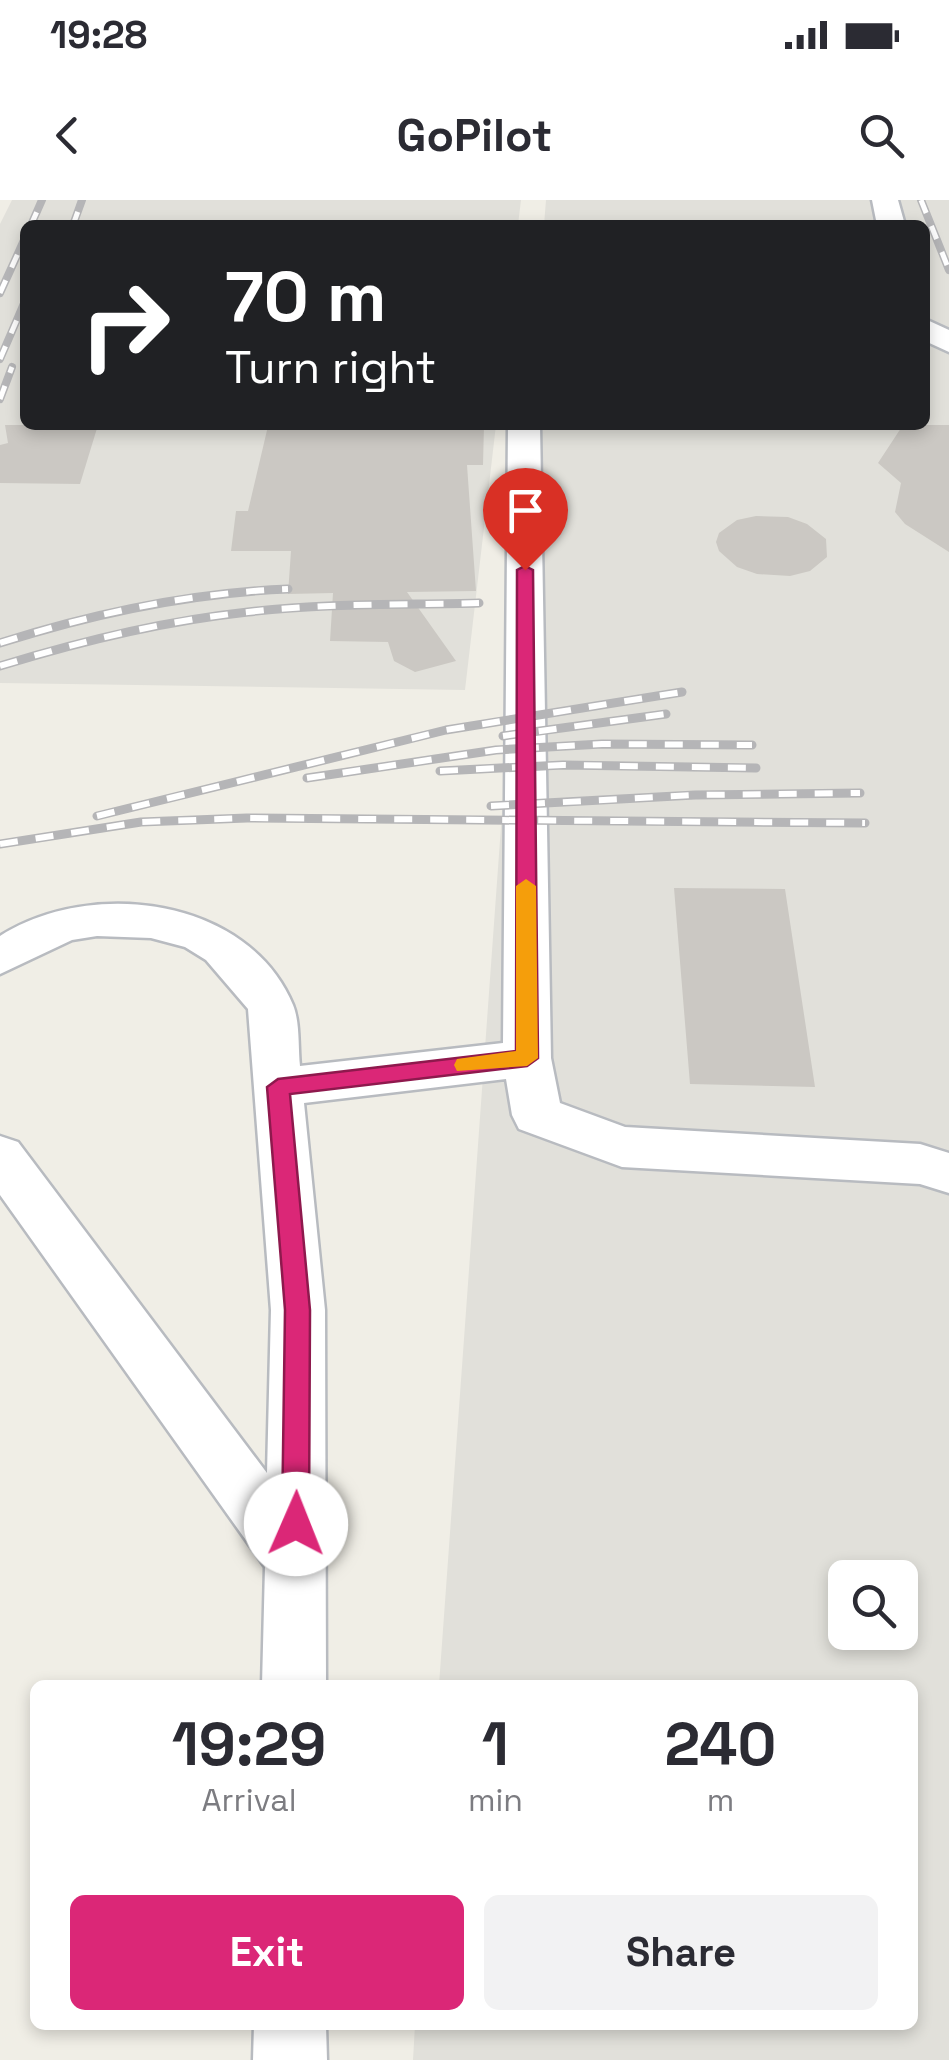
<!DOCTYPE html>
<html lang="en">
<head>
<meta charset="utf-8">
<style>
  :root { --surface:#fff; --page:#f2f2f3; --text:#2b2b33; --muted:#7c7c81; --accent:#db2777 }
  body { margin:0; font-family:"Space Grotesk",sans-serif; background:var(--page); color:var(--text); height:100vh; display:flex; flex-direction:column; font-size:38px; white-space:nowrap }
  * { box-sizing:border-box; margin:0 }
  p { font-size:32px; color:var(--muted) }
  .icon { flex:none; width:55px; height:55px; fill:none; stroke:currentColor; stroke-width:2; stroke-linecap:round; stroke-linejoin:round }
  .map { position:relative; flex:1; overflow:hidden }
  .side { position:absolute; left:30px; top:1480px; width:888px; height:350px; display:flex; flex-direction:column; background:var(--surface); border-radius:15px; box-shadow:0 5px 15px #0003 }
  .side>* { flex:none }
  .banner { position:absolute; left:20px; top:20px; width:910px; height:210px; border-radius:15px; box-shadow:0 5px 15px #0003; background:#202124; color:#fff; overflow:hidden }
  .buttons { position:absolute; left:828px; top:1360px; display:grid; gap:20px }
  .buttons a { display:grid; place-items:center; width:90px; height:90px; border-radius:15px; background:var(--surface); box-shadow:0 5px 15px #0003; font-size:50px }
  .pin { position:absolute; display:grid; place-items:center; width:85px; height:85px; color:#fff; margin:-102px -42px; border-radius:50% 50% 50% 0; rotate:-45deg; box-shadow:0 0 10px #0007 }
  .pin .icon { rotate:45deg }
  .me { position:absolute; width:110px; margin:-55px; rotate:1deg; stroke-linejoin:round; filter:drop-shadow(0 0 8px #0008) }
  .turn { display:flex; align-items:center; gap:35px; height:210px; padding:0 40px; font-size:45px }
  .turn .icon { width:130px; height:130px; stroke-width:2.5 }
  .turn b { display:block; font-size:70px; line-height:85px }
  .eta { display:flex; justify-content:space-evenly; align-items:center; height:170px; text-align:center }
  .eta b { font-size:60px; font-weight:600; line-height:70px }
  .primary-button { display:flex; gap:20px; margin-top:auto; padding:20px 40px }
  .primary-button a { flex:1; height:115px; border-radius:15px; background:var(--accent); color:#fff; font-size:40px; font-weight:600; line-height:115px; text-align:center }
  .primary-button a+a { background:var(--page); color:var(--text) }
  .status { display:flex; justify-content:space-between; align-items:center; height:70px; padding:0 50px; background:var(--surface); direction:ltr }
  .status svg { height:28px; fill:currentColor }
  header { display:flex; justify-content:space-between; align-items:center; height:130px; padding:0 40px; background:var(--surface); font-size:45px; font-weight:600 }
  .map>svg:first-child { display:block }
  .industrial { fill:#e1e0da; fill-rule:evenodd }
  .building { fill:#cbc8c3 }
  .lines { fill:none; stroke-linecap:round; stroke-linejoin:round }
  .minor-casing { stroke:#b8bbc0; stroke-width:5 }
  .minor { fill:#fff; fill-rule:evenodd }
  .rail-far1-casing { stroke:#b5b5b7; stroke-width:8 }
  .rail-casing { stroke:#b5b5b7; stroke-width:9 }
  .rail-far1 { stroke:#fff; stroke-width:5; stroke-dasharray:14; stroke-linecap:butt }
  .rail { stroke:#fff; stroke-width:6; stroke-dasharray:18; stroke-linecap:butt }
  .route { fill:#db2777; stroke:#8e194d; stroke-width:2.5 }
  .slow { fill:#f59e0b }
</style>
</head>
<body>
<div class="status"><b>19:28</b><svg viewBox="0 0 49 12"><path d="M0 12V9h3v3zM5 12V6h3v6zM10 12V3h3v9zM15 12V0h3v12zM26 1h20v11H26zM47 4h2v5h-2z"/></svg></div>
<header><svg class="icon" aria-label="back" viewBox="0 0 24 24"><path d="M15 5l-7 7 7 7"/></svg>GoPilot<svg class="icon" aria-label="search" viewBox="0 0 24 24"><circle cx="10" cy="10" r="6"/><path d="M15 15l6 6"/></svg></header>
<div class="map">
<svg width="949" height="1860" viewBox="0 0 949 1860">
  <rect width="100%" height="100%" fill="#f0eee6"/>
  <path class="industrial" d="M12,0H521L518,25H25V225H496L465,490L0,483V24Z
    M546,0H949V1860H413L415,1825H912V1485H439L530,225H925V25H544ZM845,1378H900V1432H845Z"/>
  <path class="building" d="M5,225H98L80,284L0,283V245L8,243Z
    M484,225L483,265H467L476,391L407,392L456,461L415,472L394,461L388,442L330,441L333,393L288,394L291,351H231L236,311H248L268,226Z
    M903,225H949V352L905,324L895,312L901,283L878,263Z
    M756,316L788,317L807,324L826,339L827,357L810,371L790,376L757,374L737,367L719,351L716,342L719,333L737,320Z
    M674,688L785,689L815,887L690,884Z"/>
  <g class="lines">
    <g class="minor-casing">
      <path id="minor" d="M872,0H898L905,25H877Z
        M925,119L949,130V152L925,141Z
        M508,225H540L551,858L560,903L625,927L920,944L949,953V993L920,984L622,967L519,929L512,915L506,879L304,903L325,1110L326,1485H262L265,1367L0,995V936L18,942L267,1273L271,1110L248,809L206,760L185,747L151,738L97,736L72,740L0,774V736C91,678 248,697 293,805C300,822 298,847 300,866L503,843Z
        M254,1825H326L327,1860H253Z"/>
    </g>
    <use href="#minor" class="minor"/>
    <g class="rail-far1-casing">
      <path id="rail-far1" d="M921,0L949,70
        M31,25L42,0
        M73,25L82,0
        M0,93L25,38
        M0,159L25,101
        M0,199L12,167"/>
    </g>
    <g class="rail-casing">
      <path id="rail" d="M0,443C95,413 189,393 288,389
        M0,466C81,441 164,421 248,412C325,403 402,405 479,403
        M503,536L666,514
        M440,571L563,565L756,568
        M307,578L496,550L602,544L752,545
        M491,606L695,595L860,593
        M97,616L446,530L682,492
        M0,644L141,622L247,618L865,623"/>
    </g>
    <use href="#rail-far1" class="rail-far1"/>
    <use href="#rail" class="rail"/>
  </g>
  <path class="route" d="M525,366L533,370L538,858L527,866L290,894L310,1110L309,1324L305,1332L296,1336L286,1332L282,1324L285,1110L267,887L278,879L516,851L517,370Z"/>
  <path class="slow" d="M526,679L536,686L538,858L527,866L457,871L454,865L457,859L516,851V686Z"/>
</svg>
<div class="buttons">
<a><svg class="icon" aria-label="search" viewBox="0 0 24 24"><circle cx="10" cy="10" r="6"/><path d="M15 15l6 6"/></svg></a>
</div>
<div class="pin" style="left:525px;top:370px;background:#d93025"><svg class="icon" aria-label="arrive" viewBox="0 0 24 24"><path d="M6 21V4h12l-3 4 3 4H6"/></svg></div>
<svg class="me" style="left:296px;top:1324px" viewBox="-20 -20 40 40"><circle r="19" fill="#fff"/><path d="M0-13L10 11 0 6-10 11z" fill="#db2777"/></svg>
<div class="banner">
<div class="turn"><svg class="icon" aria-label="right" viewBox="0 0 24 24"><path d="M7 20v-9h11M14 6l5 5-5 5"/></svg><div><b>70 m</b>Turn right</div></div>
</div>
<section class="side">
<div class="eta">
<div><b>19:29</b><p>Arrival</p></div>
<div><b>1</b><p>min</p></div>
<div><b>240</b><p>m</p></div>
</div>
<div class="primary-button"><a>Exit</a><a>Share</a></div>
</section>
</div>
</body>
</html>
